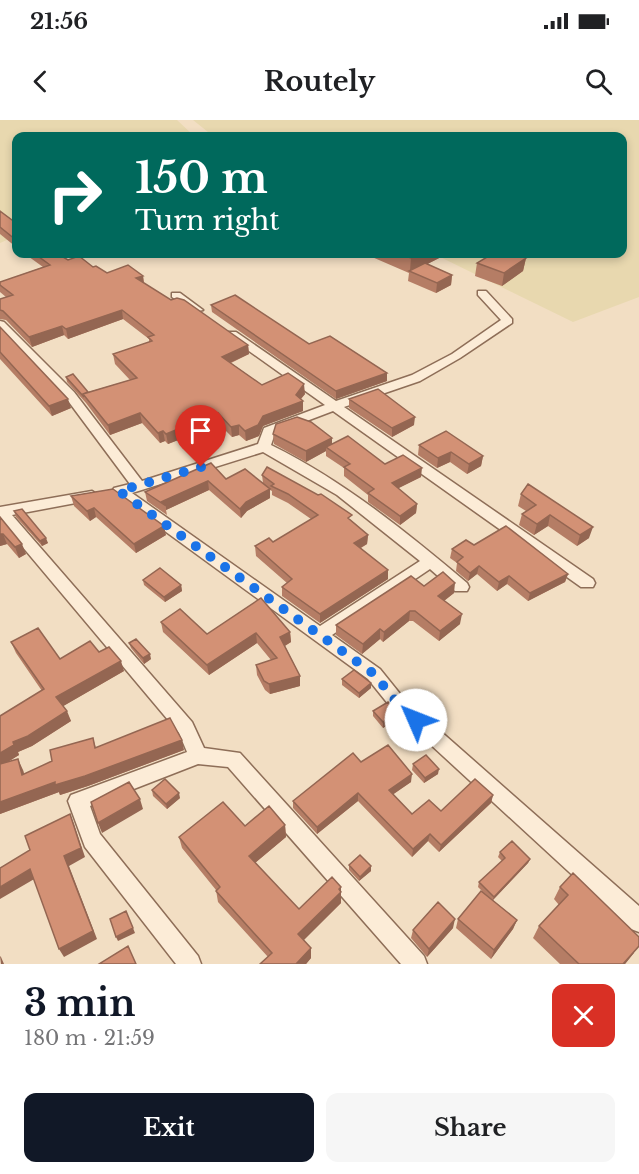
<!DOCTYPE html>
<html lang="en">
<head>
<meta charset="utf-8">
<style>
  :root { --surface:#fff; --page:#f6f6f6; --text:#202124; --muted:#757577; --accent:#111827 }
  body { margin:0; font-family:"Libre Baskerville",serif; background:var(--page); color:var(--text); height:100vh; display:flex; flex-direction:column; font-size:22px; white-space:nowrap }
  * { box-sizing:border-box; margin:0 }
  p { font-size:20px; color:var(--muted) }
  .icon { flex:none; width:33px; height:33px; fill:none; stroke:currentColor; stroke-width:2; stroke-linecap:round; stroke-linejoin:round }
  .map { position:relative; height:844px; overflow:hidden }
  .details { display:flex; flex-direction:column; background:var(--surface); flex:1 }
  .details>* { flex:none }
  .hud { position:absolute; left:12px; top:12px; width:615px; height:126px; border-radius:12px; box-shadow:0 3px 9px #0003; background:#00695c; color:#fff; overflow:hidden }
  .pin { position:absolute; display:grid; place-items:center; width:51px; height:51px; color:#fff; margin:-62px -26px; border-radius:50% 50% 50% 0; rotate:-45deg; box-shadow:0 0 6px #0007 }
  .pin .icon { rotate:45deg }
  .me { position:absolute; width:66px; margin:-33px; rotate:314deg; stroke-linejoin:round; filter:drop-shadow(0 0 4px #0008) }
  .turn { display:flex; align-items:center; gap:21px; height:126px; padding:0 24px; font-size:27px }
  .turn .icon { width:78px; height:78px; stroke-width:2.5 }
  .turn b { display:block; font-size:42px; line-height:51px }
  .round { display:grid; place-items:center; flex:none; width:63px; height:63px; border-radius:12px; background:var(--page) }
  .head { display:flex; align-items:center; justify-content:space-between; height:102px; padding:0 24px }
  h1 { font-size:36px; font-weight:700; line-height:45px; color:var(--accent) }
  .primary-button { display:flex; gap:12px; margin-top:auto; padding:12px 24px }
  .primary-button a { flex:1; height:69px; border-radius:12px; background:var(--accent); color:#fff; font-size:24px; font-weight:700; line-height:69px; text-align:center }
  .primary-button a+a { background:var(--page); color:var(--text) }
  .status { display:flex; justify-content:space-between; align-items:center; height:42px; padding:0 30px; background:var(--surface); direction:ltr }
  .status svg { height:16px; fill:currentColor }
  header { display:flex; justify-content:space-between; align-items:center; height:78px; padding:0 24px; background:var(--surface); font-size:27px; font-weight:700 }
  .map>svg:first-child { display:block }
  .farmland { fill:#e8d8af }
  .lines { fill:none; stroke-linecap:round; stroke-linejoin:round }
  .minor-casing { stroke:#8e6e58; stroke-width:3 }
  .minor { fill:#fcecd7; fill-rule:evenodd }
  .wall { fill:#b57d65 }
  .shaded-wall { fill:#946652 }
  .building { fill:#d39175; stroke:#946652; stroke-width:1.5 }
  .route { stroke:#1a73e8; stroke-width:10; stroke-dasharray:0 18 }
</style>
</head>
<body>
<div class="status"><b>21:56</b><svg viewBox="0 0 49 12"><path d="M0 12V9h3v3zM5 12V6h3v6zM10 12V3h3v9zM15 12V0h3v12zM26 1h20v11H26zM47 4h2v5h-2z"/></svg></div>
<header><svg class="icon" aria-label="back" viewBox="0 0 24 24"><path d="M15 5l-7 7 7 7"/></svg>Routely<svg class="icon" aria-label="search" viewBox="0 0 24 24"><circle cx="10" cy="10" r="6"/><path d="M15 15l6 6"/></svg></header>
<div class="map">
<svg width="639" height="844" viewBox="0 0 639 844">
  <rect width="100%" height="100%" fill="#f2dec3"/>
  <path class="farmland" d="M0,0H177L194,16H16V116L0,123Z
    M193,0H639V177L573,202L434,134H622V16H213Z"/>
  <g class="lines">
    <g class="minor-casing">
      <path id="minor" d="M478,171H486L512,199V203L460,238L420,261L344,287L593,459L595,463L593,467H581L333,291L275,313L271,325C344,361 405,411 467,463L469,467L467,471H455L430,449L332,515L380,549L405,580L639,786V812L631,809L393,590L368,559L114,374L112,371L114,368L130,364L66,278L0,210V201L4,202L74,272L142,361L258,324L264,308L325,285L228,216V212H236L336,281L412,255L452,234L501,200L478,175ZM263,332L337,375L420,441L320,506L132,373Z
        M172,173H180L203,190L194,192L172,177Z
        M92,371L99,376L97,379L12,395L192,602L204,628L240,633L424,836L427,844H401L228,647L198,644L90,686L100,714L198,836L201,844H176L85,727L68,681L71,675L187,632L179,613L0,400V387Z"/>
    </g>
    <use href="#minor" class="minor"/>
  </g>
  <path class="wall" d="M0,91L16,103V127L0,114Z
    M25,134H58L68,140L93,147L107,153L143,156L144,163L171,180L248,225L249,234L231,243L262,265L305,274L301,279L303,291L263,306L259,316L246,321L239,315L232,317L219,304L168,324L165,321L160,323L142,303L110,315L86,283L67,262L66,257L88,272L130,260L115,244L113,234L149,222V219L123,199L68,219L64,215L32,227L6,200L0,199V179L6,177L0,172V162L43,147Z
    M373,134H447L427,144L452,155L451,165L436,173L408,161L409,153L372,137Z
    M526,138L523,151L502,166L475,156L477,143Z
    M211,185L309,224L387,253V261L336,279L212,192Z
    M0,207L71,288L52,296L0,239Z
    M349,279L414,305L392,317L349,288Z
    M273,314L332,324L421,357L398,368L417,384L416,393L400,405L368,382V375L344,356V348L326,336V331L306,342L274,324Z
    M419,325L483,336L481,346L467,354L450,342L437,348L418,335Z
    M262,355L352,401L368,415L367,424L361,428L388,459L320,503L282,476V467L287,463L256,436L255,426L273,422L311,399L288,383L272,375V371L270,370V378L247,391L241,398L209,370L166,390L167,395L147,381L145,372L226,359L263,363Z
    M521,374L589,418L577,426L548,406L534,415L519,405L522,394L526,391L518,386Z
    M71,376L166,415L136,433L96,397L90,401L74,386Z
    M14,391L48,423L42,426L16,397Z
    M0,397L26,434L19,438L7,424L0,426Z
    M474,425L568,454L565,462L528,481L507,464L497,471L477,454L468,461L456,451L457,443L450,438L452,429Z
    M143,460L181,465L182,471L165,482L144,465Z
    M424,466L454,473L444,481L460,504L439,521L413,501H409L383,522L380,519L362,534L336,515V505Z
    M161,502L207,514L290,512L291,522L285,526L300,556V566L270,574L265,570L257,555L256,545L271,540L257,523L209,555L163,512Z
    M11,522L60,539L99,532L124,551L63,586L71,601L32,626L18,632L19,635L7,642L23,650L24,654L52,641L93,618L96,628L184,630L88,666L60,675L59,672L0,694V596L42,571L16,533Z
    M129,523L151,539L144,544L131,528Z
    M342,559L371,563V568L359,578L342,565Z
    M373,591L397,599L383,608L373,596Z
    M361,642L411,662L393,674L412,694L441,691L493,675L491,683L439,732L428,721L412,737L358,681L317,714L293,688V681Z
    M413,644L438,654L424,663L412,650Z
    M152,670L180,678L167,689L153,676Z
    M285,705L286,717L255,743L299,789L341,767V783L303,820L311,828V838L306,844H260L268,837L218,782L216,770L182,728L179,717L245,706Z
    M500,732L530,739L528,743L493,780L517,800L513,809L491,839L456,808L458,799L482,771L478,767L479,762L502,741L498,737Z
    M349,745L371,746V751L359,761L349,750Z
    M560,767L634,833L625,844H560L533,818L539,806L559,785L554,779Z
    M453,808L427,837L411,818L413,810Z"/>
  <path class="shaded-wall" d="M420,134H447L412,152L410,151L411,138Z
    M526,138L523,151L502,166L504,153Z
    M452,155L451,165L436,173L437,163Z
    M143,156L144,165L136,158Z
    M122,190L123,199L68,219L66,209Z
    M62,206L64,215L32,227L29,217Z
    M248,225L249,234L223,246L222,237Z
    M387,253V261L336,279V271Z
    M304,264L305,274L298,282L303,281V291L263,306L259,316L246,321L245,311L263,296L296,275Z
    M68,279L71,288L52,296L49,286Z
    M140,293L142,303L110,315L108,305Z
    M218,293L219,304L168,324L166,314Z
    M415,297L414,305L392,317V308Z
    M239,305V315L232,317L231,307Z
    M163,311L165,321L160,323L158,313Z
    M332,318V328L326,327V331L306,342V331Z
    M451,332L450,342L437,348L438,338Z
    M483,336L481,346L467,354L469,344Z
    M422,348L421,357L391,372L392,363Z
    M208,361L209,370L166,390V386L161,382Z
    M270,369V378L247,391L241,398L240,389L246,382Z
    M417,384L416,393L400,405V396Z
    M94,388L96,397L90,401L87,391Z
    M550,395L548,406L534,415L537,404Z
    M164,406L166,415L136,433L134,424Z
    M593,407L589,418L577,426L580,415Z
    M0,414H3L7,424L0,426Z
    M368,415L367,424L353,432L354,423Z
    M46,418L48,423L42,426L40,421Z
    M22,424L26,434L19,438L15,427Z
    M479,446L477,454L468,461L470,453Z
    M388,450V459L320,503V494Z
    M568,454L565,462L528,481L530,473Z
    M509,456L507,464L497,471L499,462Z
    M455,463L454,473L436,487L438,476Z
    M181,465L182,471L165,482L164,477Z
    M410,491L409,501L383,522L384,512Z
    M462,494L460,504L439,521L440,511Z
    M380,509V519L362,534L363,524Z
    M290,512L291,522L281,528L280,517Z
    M256,513L257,523L209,555L207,545Z
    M150,534L151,539L144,544L143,538Z
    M121,541L124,551L60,588L56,577Z
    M300,556V566L270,574L269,564Z
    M371,563V568L359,578V573Z
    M67,591L71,601L32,626L18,632L19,635L0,647V633L13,622Z
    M398,594L397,599L383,608V602Z
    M182,620L184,630L88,666L60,675L59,672L0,694V682L55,662Z
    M18,639L23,650L27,665L22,655Z
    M439,649L438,654L424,663L425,658Z
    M412,654L411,662L388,678L389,670Z
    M179,673L180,678L167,689L166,684Z
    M358,673V681L317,714V707Z
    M493,675L491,683L439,732L441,725Z
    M140,679L143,689L102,713L98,703Z
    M70,694L74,704L85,737L69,746L97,819L64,837L59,829L64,736Z
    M285,705L286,717L250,747L249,736Z
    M430,714L428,721L412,737L413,729Z
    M530,739L528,743L492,781L494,777Z
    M371,746V751L359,761L360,757Z
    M30,749L36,758L0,779V767Z
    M341,767V783L299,825L298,814Z
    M455,799L453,808L427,837L429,829Z
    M517,800L513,809L491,839L494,830Z
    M133,808L135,813L118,821L116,817Z
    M639,826L625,844H623Z
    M311,828V838L306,844H296Z
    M0,836L1,837L4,844H1Z"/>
  <path class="building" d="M0,91L16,103V120L0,107Z
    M35,134H58L68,140L79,136L93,147L96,146L107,153L128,145L143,156L136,158L171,180L177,178L184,180L248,225L222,237L262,265L288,253L304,264L296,275L303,281L263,296L258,305L245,311L239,305L231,307L218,293L166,314L163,311L158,313L140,293L108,305L83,274L137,258L113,234L152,221L148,217L154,215L122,190L66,209L62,206L29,217L3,191L0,190V179L13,175L0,165V162L50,145Z
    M399,134H420L411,138Z
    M492,134H512L526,138L504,153L477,143Z
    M425,143L452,155L437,163L409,151Z
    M235,175L309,224L330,216L387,253L336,271L211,185Z
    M0,207L68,279L49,286L0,232Z
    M73,254L88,272L83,274L84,277L66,257Z
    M378,269L415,297L392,308L349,279Z
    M297,297L311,302L332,318L306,331L273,314L276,304Z
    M446,311L483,336L469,344L451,332L438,338L419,325Z
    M348,316L385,344L403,335L422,348L392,363L417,384L400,396L368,373L374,369L344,347L350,344L326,327Z
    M211,343L226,359L245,349L270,369L246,382L240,389L208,361L161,382L166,386L145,372Z
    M267,347L318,375L321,374L352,395L348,398L368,415L354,423L388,450L320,494L282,467L292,459L255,426L269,418L273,422L318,395L288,374L271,366L274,364L262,355Z
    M528,364L593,407L580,415L550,395L537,404L522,394L536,385L521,374Z
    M113,369L164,406L134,424L94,388L87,391L71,376Z
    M22,389L46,418L40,421L14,391Z
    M0,397L22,424L15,427L3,414H0Z
    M506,406L568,454L530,473L509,456L499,462L479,446L470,453L457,442L463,437L452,429L466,420L474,425Z
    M160,448L181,465L164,477L143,460Z
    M443,452L455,463L438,476L462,494L440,511L415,491H410L384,512L380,509L363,524L336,505L411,456L424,466Z
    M261,478L290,512L280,517L300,556L269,564L264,561L256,545L277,538L256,513L207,545L161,502L180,489L207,514Z
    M38,508L60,539L90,521L99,532L109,527L121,541L56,577L67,591L28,616L13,622L14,625L0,633V596L44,569L11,522Z
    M136,519L150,534L143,538L129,523Z
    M354,550L371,563L359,573L342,559Z
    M388,582L398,594L383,602L373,591Z
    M170,598L182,620L85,656L55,665V662L0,682V644L18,639L22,655L52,641L50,630L93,618L95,628Z
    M388,625L412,654L389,670L412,694L429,680L441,691L475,659L493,675L441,725L430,714L413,729L358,673L317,707L293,681L353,633L361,642Z
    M426,635L439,649L425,658L413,644Z
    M165,659L179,673L166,684L152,670Z
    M129,662L140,679L98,703L91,682Z
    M223,682L245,706L269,686L285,705L249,736L299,789L332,757L341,767L339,769L341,772L298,814L311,828L296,844H260L272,833L216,771L220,767L179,717Z
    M70,694L81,728L64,736L93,811L59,829L30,749L0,767V748L30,730L25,716Z
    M512,721L530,739L494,777L479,762L505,738L500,732Z
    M360,735L371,746L360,757L349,745Z
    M573,753L639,817V826L623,844H579L539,806L568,775L560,767Z
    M481,771L517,800L494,830L458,799Z
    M438,782L455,799L429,829L413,810Z
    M126,791L133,808L116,817L110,799Z
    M128,826L136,844H99Z"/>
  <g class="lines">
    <path class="route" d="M201,347L119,371L374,554L399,585L416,600"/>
  </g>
</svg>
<div class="pin" style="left:201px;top:347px;background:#d93025"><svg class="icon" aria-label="arrive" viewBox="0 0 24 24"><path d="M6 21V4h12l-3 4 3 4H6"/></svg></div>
<svg class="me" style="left:416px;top:600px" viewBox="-20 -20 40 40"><circle r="19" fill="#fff"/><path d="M0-13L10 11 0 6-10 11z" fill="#1a73e8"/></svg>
<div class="hud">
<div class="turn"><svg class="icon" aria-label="right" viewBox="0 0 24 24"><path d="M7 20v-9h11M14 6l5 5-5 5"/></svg><div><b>150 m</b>Turn right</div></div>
</div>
</div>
<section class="details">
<div class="head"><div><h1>3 min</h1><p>180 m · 21:59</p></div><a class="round" style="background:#d93025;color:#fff"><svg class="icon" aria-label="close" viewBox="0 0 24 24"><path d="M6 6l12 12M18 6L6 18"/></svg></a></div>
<div class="primary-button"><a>Exit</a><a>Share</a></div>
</section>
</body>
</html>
